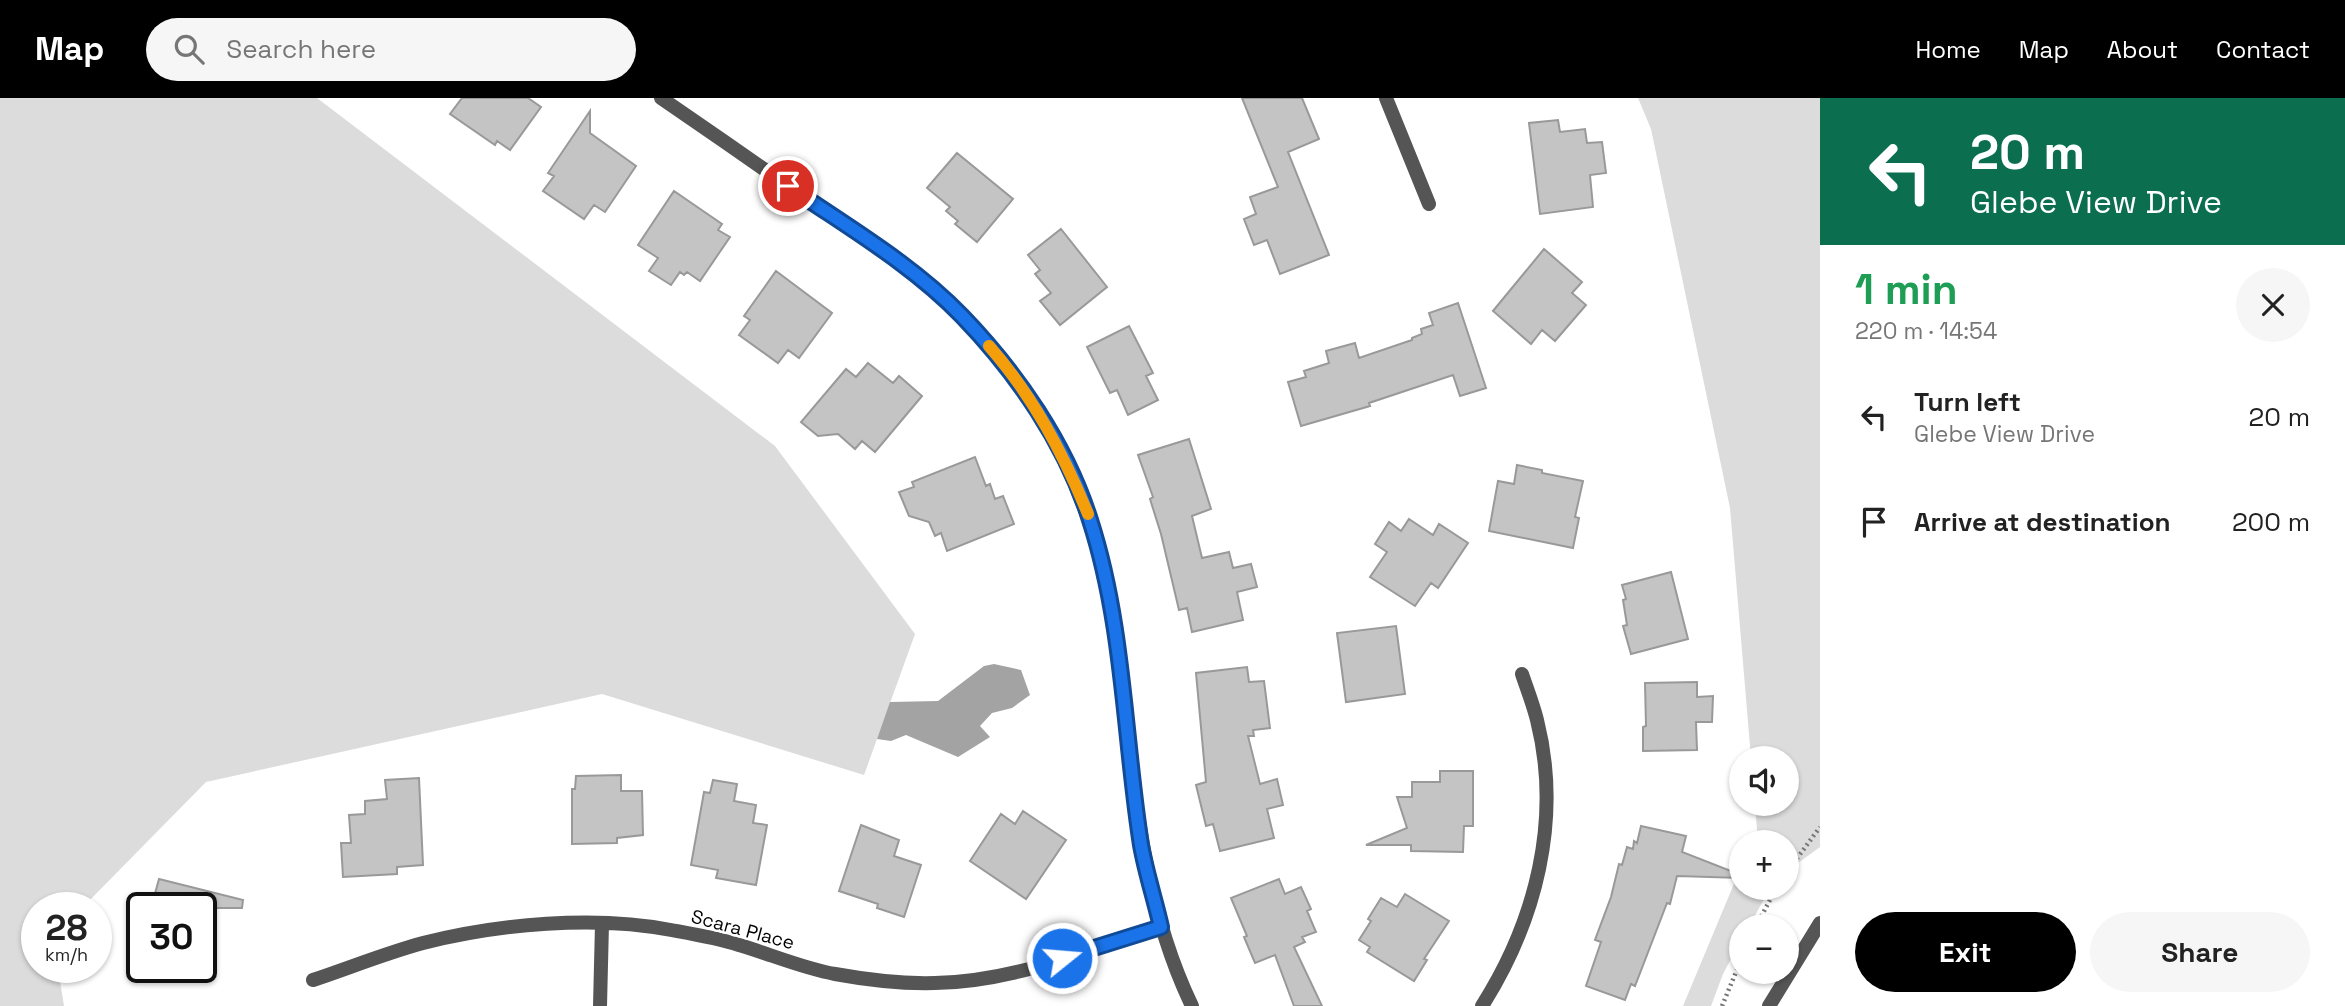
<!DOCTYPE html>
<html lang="en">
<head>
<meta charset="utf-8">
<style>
  :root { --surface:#fff; --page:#f6f6f6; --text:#222; --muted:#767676; --accent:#000 }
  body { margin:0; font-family:"Space Grotesk",sans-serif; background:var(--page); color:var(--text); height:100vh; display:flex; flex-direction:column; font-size:26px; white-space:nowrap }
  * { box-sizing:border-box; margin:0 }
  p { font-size:23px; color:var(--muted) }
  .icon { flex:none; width:38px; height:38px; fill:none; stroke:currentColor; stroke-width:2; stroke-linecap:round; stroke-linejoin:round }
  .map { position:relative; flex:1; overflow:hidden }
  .side { display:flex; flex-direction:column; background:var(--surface); width:525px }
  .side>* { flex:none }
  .top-card { background:#0b6e4f; color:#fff; overflow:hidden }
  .tools { position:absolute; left:1729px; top:648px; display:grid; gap:14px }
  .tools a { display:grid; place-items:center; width:70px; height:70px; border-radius:50%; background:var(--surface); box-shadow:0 2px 5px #0004; font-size:35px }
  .speed { position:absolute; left:21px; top:794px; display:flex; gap:14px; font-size:35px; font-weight:700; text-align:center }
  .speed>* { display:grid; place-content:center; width:91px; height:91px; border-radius:50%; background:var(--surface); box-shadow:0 2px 5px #0004; line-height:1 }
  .speed small { font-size:18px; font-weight:400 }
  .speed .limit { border:4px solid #111; border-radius:10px; background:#fff; color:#111 }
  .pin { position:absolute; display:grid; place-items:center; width:60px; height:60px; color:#fff; margin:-30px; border:4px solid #fff; border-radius:50%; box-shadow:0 2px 7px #0007 }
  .me { position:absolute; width:77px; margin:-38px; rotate:73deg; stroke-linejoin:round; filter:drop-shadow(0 0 5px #0008) }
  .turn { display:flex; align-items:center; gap:24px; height:147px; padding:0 35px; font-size:32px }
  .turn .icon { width:91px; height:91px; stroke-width:2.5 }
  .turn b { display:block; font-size:49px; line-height:60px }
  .round { display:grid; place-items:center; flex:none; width:74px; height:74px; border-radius:37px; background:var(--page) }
  .headline { display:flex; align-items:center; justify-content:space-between; height:119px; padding:0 35px }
  h1 { font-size:42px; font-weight:700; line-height:52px; color:#1e9e55 }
  .button { display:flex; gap:14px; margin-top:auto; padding:14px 35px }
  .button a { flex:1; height:80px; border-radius:42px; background:var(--accent); color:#fff; font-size:28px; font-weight:700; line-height:80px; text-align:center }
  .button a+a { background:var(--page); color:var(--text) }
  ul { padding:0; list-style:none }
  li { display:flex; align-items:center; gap:21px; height:105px; padding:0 35px }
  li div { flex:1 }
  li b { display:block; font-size:26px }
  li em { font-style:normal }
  header { display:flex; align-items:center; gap:42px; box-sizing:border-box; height:98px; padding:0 35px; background:var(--accent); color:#fff }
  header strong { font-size:33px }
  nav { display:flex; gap:38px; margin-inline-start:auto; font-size:24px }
  .search { width:490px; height:63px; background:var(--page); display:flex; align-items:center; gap:18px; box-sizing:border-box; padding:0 24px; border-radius:38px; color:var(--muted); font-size:26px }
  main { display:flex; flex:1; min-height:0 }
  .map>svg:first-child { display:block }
  .green { fill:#dcdcdc }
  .water { fill:#a3a3a3 }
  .building { fill:#c4c4c4; stroke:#999; stroke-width:2 }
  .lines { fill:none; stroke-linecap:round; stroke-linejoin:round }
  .path { stroke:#777; stroke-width:4.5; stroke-dasharray:2 3.5; stroke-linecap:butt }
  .minor { stroke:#555; stroke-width:14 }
  .tertiary { stroke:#555; stroke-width:14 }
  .route-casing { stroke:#114b97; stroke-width:18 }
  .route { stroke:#1a73e8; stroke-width:12 }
  .slow { stroke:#f59e0b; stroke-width:12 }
  .labels { text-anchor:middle; stroke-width:5; stroke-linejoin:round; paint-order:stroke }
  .street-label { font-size:19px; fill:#000; stroke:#fff }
</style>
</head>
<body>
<header>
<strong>Map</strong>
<div class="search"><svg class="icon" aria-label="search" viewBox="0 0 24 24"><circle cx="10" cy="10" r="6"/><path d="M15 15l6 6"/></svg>Search here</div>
<nav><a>Home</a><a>Map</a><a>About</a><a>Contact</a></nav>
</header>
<main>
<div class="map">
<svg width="1820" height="908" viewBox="0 0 1820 908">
  <rect width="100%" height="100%" fill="#fff"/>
  <path class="green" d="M0,0H317L775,348L915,536L864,677L602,596L206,684L82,810H37V870H58L64,908H0Z
    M1638,0H1820V749L1787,773V744H1752L1757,732L1755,705H1787V660H1751L1730,410L1651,31Z
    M1741,769V789H1771L1749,828H1741V842L1723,876L1711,908H1683Z"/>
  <path class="water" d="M994,566L1021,572L1030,597L1012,610L992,615L980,628L990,639L958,659L906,637L891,643L877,641L890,604L938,603L984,568Z"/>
  <path class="building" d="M462,0H528L541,9L510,52L497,43L495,47L450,16Z
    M1242,0H1302L1319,41L1288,54L1329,157L1280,176L1267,142L1254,147L1244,121L1256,116L1250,99L1278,89Z
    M590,13V35L636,68L605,114L594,107L584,121L543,93L554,78L548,75Z
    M1558,22L1560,34L1585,31L1587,45L1602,44L1606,75L1590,77L1593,109L1540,116L1529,25Z
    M957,55L1013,101L977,144L955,126L958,123L946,113L950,109L927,90Z
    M674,93L722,126L718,132L730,139L700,183L687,174L684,177L680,174L671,187L649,173L658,160L638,147Z
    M1061,131L1107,189L1060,227L1040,203L1051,195L1035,176L1040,172L1028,157Z
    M1544,151L1582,184L1572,195L1586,207L1555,243L1542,232L1531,246L1493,213Z
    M776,173L832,215L799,260L788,252L778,265L739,237L750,222L744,218Z
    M1458,205L1486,290L1460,298L1453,277L1369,305L1370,308L1301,328L1288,284L1306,279L1304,273L1329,265L1326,253L1355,245L1359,260L1412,242V240L1422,236L1421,231L1433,227L1429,215Z
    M1129,228L1153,275L1146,278L1158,302L1128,317L1117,292L1110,295L1087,249Z
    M868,265L893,285L899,278L922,298L875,354L862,343L855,351L838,336L818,338L801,324L846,271L856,279Z
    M1189,341L1211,411L1192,418L1202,460L1229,454L1233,470L1251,466L1257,489L1237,494L1243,522L1192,534L1187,510L1179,512L1161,436L1150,401L1153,399L1138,357Z
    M975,359L986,388L990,386L995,401L1003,398L1014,426L947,453L941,435L935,438L929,424L909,418L899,394L914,389L912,384Z
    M1517,367L1542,372V375L1583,383L1575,419L1579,420L1573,450L1489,433L1498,383L1514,386Z
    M1409,421L1433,437L1439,426L1468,445L1438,490L1431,485L1415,508L1370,479L1387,454L1375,446L1389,424L1401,433Z
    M1671,474L1688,541L1631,556L1623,528L1627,527L1623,502L1626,501L1622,487Z
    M1396,528L1405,596L1346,604L1337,535Z
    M1247,569L1249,584L1264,583L1270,630L1253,632L1254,638H1248L1260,686L1277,681L1283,707L1267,711L1274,740L1220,753L1213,726L1206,728L1196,687L1206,684L1196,575Z
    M1697,584V599L1713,598L1712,624H1696L1697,652L1643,653V629L1646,628L1645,585Z
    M1440,673H1473V728H1464L1463,754L1411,753V747H1366L1407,730L1397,699H1412V684H1440Z
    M621,677V693H642L643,737L617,740V745L572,746V691H575L576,678Z
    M419,680L423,767L397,769V776L343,779L341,745H351L349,717L365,716V703L387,701L385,682Z
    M713,682L737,686L734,703L756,707L753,725L767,727L756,787L716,780L718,772L691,767L704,694L710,695Z
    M1023,713L1066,742L1026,801L970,763L1001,716L1015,726Z
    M861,727L899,742L894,758L921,767L904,819L877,810L878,806L839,793Z
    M1641,728L1686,738L1682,754L1741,777V780L1677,778L1670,806L1667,805L1635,888L1631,886L1625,902L1586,888L1601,844L1595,842L1611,799L1619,766L1622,767L1627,749L1633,751L1634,743L1637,745Z
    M159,781L243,802L242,810H151Z
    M1279,781L1285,796L1301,789L1311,811L1307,813L1316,834L1302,839L1305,844L1294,849L1322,908H1294L1275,857L1255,865L1244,839L1247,838L1231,800Z
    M1405,796L1449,823L1424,861L1427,862L1414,883L1367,854L1370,849L1359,842L1371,823L1368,821L1381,800L1397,809Z"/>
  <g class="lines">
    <path class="path" d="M1787,774L1820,729
      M1756,828L1777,789
      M1722,908L1741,862"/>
    <path class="minor" d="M661,0C718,39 774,78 831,118C876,149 921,178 960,216C1049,304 1101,420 1117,543C1133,666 1137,794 1192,908
      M1386,0L1429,106
      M313,882C349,870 386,855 423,845C499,826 594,817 671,832C693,836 717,840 739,847C770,856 802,870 835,876C868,882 901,886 935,885C1012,884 1089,852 1161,829
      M600,908L602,826
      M1482,908C1536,823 1562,721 1537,622C1533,606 1527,591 1522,576"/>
    <path class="tertiary" d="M1769,908L1820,825"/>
  </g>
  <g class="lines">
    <g class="route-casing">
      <path id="route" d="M788,88C846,128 912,166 962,218C1017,275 1066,346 1090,422C1124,527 1124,639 1141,747C1146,775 1155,802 1161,829L1062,860"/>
    </g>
    <use href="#route" class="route"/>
    <path class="slow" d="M989,248C1033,298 1063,355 1088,416"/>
  </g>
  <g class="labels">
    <g class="street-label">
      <text transform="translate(743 831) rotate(15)" y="7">Scara Place</text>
    </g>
  </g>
</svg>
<div class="tools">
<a><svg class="icon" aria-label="sound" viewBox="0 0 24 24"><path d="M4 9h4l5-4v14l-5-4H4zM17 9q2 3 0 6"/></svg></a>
<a>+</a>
<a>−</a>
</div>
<div class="speed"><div>28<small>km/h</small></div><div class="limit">30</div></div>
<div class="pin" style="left:788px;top:88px;background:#d93025"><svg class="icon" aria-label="arrive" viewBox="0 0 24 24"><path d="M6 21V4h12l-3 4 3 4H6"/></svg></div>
<svg class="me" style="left:1062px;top:860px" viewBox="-20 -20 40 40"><circle r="17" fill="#1a73e8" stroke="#fff" stroke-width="3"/><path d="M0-11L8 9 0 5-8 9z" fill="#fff"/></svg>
</div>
<section class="side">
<div class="top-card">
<div class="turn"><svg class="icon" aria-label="left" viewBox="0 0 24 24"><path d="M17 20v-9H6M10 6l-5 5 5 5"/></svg><div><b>20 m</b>Glebe View Drive</div></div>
</div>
<div class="headline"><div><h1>1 min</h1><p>220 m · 14:54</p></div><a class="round"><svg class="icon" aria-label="close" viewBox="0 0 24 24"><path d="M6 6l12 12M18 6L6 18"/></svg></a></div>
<ul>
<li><svg class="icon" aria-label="left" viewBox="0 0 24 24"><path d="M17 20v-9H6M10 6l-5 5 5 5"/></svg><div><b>Turn left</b><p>Glebe View Drive</p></div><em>20 m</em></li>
<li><svg class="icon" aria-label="arrive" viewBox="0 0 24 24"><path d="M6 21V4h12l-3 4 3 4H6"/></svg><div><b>Arrive at destination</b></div><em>200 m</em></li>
</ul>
<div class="button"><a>Exit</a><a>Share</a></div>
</section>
</main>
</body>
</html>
